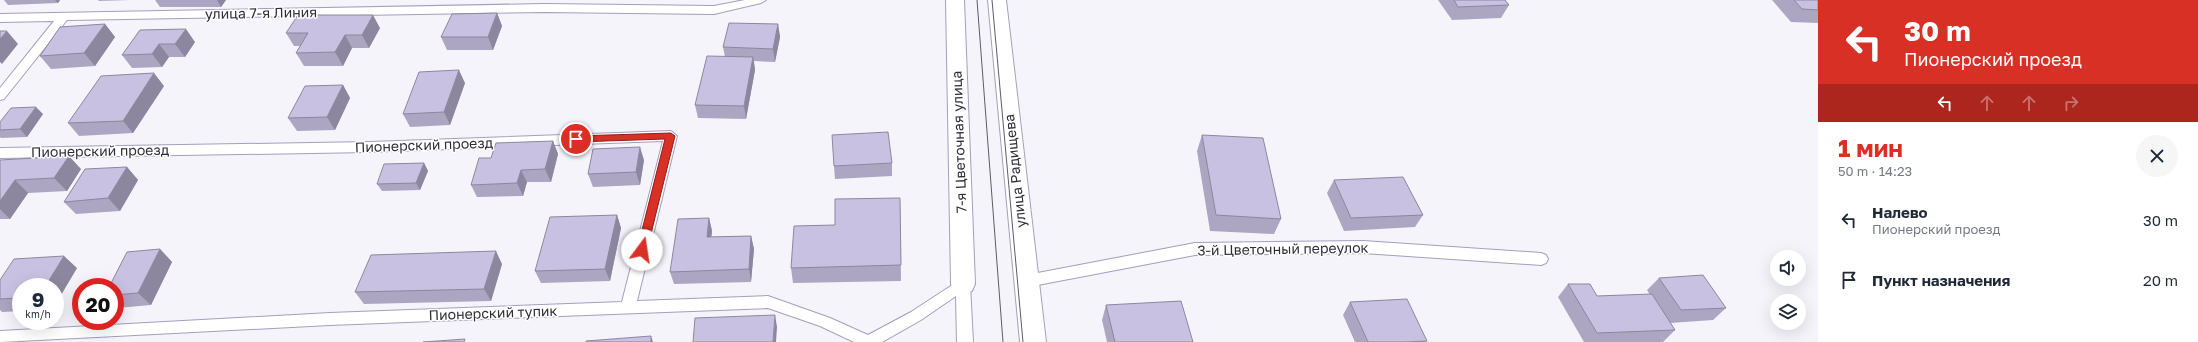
<!DOCTYPE html>
<html lang="ru">
<head>
<meta charset="utf-8">
<style>
  :root { --surface:#fff; --page:#f6f6f7; --text:#1f2937; --muted:#747a83; --accent:#d93025 }
  body { margin:0; font-family:"Golos Text",sans-serif; background:var(--page); color:var(--text); height:100vh; display:flex; flex-direction:column; font-size:15px; white-space:nowrap }
  * { box-sizing:border-box; margin:0 }
  p { font-size:13px; color:var(--muted) }
  .icon { flex:none; width:22px; height:22px; fill:none; stroke:currentColor; stroke-width:2; stroke-linecap:round; stroke-linejoin:round }
  .map { position:relative; flex:1; overflow:hidden }
  .side { display:flex; flex-direction:column; background:var(--surface); width:380px }
  .side>* { flex:none }
  .top-card { background:#d93025; color:#fff; overflow:hidden }
  .tools { position:absolute; left:1770px; top:250px; display:grid; gap:8px }
  .tools a { display:grid; place-items:center; width:36px; height:36px; border-radius:50%; background:var(--surface); box-shadow:0 4px 16px #0002; font-size:20px }
  .speed { position:absolute; left:12px; top:278px; display:flex; gap:8px; font-size:20px; font-weight:700; text-align:center }
  .speed>* { display:grid; place-content:center; width:52px; height:52px; border-radius:50%; background:var(--surface); box-shadow:0 4px 16px #0002; line-height:1 }
  .speed small { font-size:10px; font-weight:400 }
  .speed .limit { border:6px solid #d22; background:#fff; color:#111 }
  .pin { position:absolute; display:grid; place-items:center; width:34px; height:34px; color:#fff; margin:-17px; border:2px solid #fff; border-radius:50%; box-shadow:0 1px 4px #0007 }
  .me { position:absolute; width:44px; margin:-22px; rotate:14deg; stroke-linejoin:round; filter:drop-shadow(0 0 3px #0008) }
  .turn { display:flex; align-items:center; gap:14px; height:84px; padding:0 20px; font-size:18px }
  .turn .icon { width:52px; height:52px; stroke-width:2.5 }
  .turn b { display:block; font-size:28px; line-height:34px }
  .lanes { display:flex; align-items:center; height:38px; padding:0 20px; background:#0003; justify-content:center; gap:20px; direction:ltr }
  .lanes .off { opacity:.35 }
  .round { display:grid; place-items:center; flex:none; width:42px; height:42px; border-radius:21px; background:var(--page) }
  .head { display:flex; align-items:center; justify-content:space-between; height:68px; padding:0 20px }
  h1 { font-size:24px; font-weight:700; line-height:30px; color:var(--accent) }
  ul { padding:0; list-style:none }
  li { display:flex; align-items:center; gap:12px; height:60px; padding:0 20px }
  li div { flex:1 }
  li b { display:block; font-size:15px }
  li em { font-style:normal }
  main { display:flex; flex:1; min-height:0 }
  .map>svg:first-child { display:block }
  .lines { fill:none; stroke-linecap:round; stroke-linejoin:round }
  .service-casing { stroke:#a59ebd; stroke-width:2 }
  .minor-casing { stroke:#a59ebd; stroke-width:2 }
  .service { fill:#fff; fill-rule:evenodd }
  .minor { fill:#fff; fill-rule:evenodd }
  .tram { stroke:#5e5b67; stroke-width:1 }
  .wall { fill:#aca6c2 }
  .shaded-wall { fill:#8c879e }
  .building { fill:#c8c1e1; stroke:#8c879e }
  .route { fill:#d93025; stroke:#8d1f18 }
  .labels { text-anchor:middle; stroke-width:3; stroke-linejoin:round; paint-order:stroke }
  .street-label { font-size:14px; fill:#302d3a; stroke:#fff }
</style>
</head>
<body>
<main>
<div class="map">
<svg width="1818" height="342" viewBox="0 0 1818 342">
  <rect width="100%" height="100%" fill="#f6f4fb"/>
  <g class="lines">
    <g class="service-casing">
      <path id="service" d="M745,0H766L761,3L714,14L544,12L67,20L4,99L0,100V88L54,21L0,22V14L544,4L714,6Z
        M671,131L677,136L637,301L768,296L830,318L868,335L911,312L963,278L968,280L970,284L973,342H957L956,296L921,320L882,342H854L820,326L768,308L330,325L0,342V331L330,313L622,302L663,141L370,152L0,158V148L370,142Z
        M1363,241L1541,253L1546,255L1548,259L1546,263L1541,265L1363,253L1195,255L1027,287L1022,285L1020,281L1022,277L1027,275L1195,243Z"/>
    </g>
    <g class="minor-casing">
      <path id="minor" d="M946,0H964L975,284L972,291L963,294L954,291L951,284Z
        M988,0H1006L1046,342H1020Z"/>
    </g>
    <use href="#service" class="service"/>
    <use href="#minor" class="minor"/>
    <path class="tram" d="M977,0L1003,342
      M992,0L1023,342"/>
  </g>
  <path class="wall" d="M4,0H60L58,3L8,5Z
    M98,0H130L99,1Z
    M155,0H226L221,7H160Z
    M1438,0H1505L1509,5L1501,18L1452,20Z
    M1772,0H1818V23L1791,22Z
    M497,13L502,26L493,50H447L441,37Z
    M105,24L115,37L95,66L51,69L40,56Z
    M778,24L780,37L775,62L754,61L755,70L746,119L698,118L695,105L725,57L723,47Z
    M380,28L369,48H352L343,66H304L296,53L300,46H294L286,33Z
    M140,30L195,42L185,57H169L162,67L132,68L122,55Z
    M465,83L450,125L410,127L403,114Z
    M343,85L350,98L335,130L297,131L288,118Z
    M164,86L133,133L79,136L68,123Z
    M43,114L27,137L1,138L0,137V122Z
    M1202,135L1281,219L1274,234L1210,231L1197,151Z
    M553,141L558,154L551,182H527L523,196L477,197L471,185L491,158Z
    M0,160L81,169L67,191L28,193L10,219H0Z
    M644,160L640,185L593,187L588,174Z
    M424,163L428,171L420,190L382,191L377,184Z
    M892,163V176L835,179L834,166Z
    M127,167L138,180L120,211L76,214L64,202Z
    M1334,180L1423,215L1415,227L1344,231L1327,193Z
    M900,198L901,281L793,283L791,268L835,225Z
    M617,215L621,228L610,281L541,283L535,271Z
    M709,218L712,231L711,237L751,236L754,249L751,282L674,284L670,272Z
    M160,249L172,262L151,305L117,308L115,306V287Z
    M502,264L491,301L364,304L355,292Z
    M77,268L55,305V287H21V311L2,312L0,310V280Z
    M1659,278L1726,308L1713,320L1670,323L1675,330L1663,342H1584L1558,297L1568,284L1597,296L1650,295L1647,290Z
    M1350,302L1427,341L1426,342H1355L1343,315Z
    M1106,305L1193,342H1107L1102,320Z"/>
  <path class="shaded-wall" d="M55,0H60L58,3Z
    M217,0H226L221,7Z
    M497,13L502,26L493,50L488,37Z
    M373,15L380,28L369,48L362,35Z
    M105,24L115,37L95,66L84,53Z
    M778,24L780,37L775,62L773,49Z
    M186,29L195,42L185,57L175,44Z
    M7,31L18,44L2,64L0,62V39Z
    M345,35L352,48L343,66L335,52Z
    M159,44L169,57L162,67L152,54Z
    M753,57L755,70L746,119L744,106Z
    M459,70L465,83L450,125L444,112Z
    M154,73L164,86L133,133L123,121Z
    M343,85L350,98L335,130L327,117Z
    M36,107L43,114L27,137L20,129Z
    M553,141L558,154L551,182L545,169Z
    M640,147L644,160L640,185L636,172Z
    M69,156L81,169L67,191L54,178Z
    M424,163L428,171L420,190L416,183Z
    M127,167L138,180L120,211L108,198Z
    M521,170L527,182L523,196L517,183Z
    M15,180L28,193L10,219L0,209V201Z
    M617,215L621,228L610,281L605,269Z
    M709,218L712,231L710,250L707,237Z
    M751,236L754,249L751,282L749,269Z
    M160,249L172,262L151,305L138,293Z
    M496,251L502,264L491,301L484,289Z
    M64,256L77,268L55,305V287H45Z
    M775,315L777,327L776,342H773Z
    M651,336L653,342H651Z"/>
  <path class="building" d="M1454,0H1505L1509,5L1458,7Z
    M1794,0H1818V10L1802,9Z
    M497,13L488,37H441L452,14Z
    M298,15H373L362,35H345L335,52L296,53L308,33H286Z
    M729,23L778,24L773,49L723,47Z
    M105,24L84,53L40,56L60,27Z
    M186,29L175,44H159L152,54L122,55L140,30Z
    M0,31H7L0,39Z
    M707,56L753,57L744,106L695,105Z
    M459,70L444,112L403,114L419,72Z
    M154,73L123,121L68,123L101,76Z
    M343,85L327,117L288,118L305,86Z
    M36,107L20,129L0,130V122L11,108Z
    M888,132L892,163L834,166L832,135Z
    M1202,135L1263,138L1281,219L1216,215Z
    M553,141L545,169L521,170L517,183L471,185L479,158H491L496,143Z
    M640,147L636,172L588,174L593,149Z
    M69,156L54,178L15,180L0,201V160Z
    M424,163L416,183L377,184L384,164Z
    M127,167L108,198L64,202L85,169Z
    M1403,177L1423,215L1351,218L1334,180Z
    M900,198L901,265L791,268L794,226L835,225V199Z
    M617,215L605,269L535,271L550,217Z
    M709,218L707,237L751,236L749,269L670,272L678,219Z
    M160,249L138,293L115,295V287H109L127,252Z
    M496,251L484,289L355,292L371,255Z
    M64,256L45,287H21V298L0,299V280L14,259Z
    M1703,275L1726,308L1681,310L1659,278Z
    M1568,284H1590L1597,296L1652,294L1675,330L1597,333Z
    M1407,299L1427,341L1406,342H1368L1350,302Z
    M1181,301L1193,342H1115L1106,305Z
    M775,315L773,342H693L695,318Z
    M651,336V342H586V341Z
    M465,339L464,342H423Z"/>
  <path class="route" d="M671,133L675,136L647,250L642,254L637,250L665,139L576,142L571,139L576,136Z"/>
  <g class="labels">
    <g class="street-label">
      <text transform="translate(261 13) rotate(-1)" y="5">улица 7-я Линия</text>
      <text transform="translate(959 142) rotate(-92)" y="5">7-я Цветочная улица</text>
      <text transform="translate(424 145) rotate(-2)" y="5">Пионерский проезд</text>
      <text transform="translate(100 151) rotate(-1)" y="5">Пионерский проезд</text>
      <text transform="translate(1015 171) rotate(-96)" y="5">улица Радищева</text>
      <text transform="translate(1283 249) rotate(-1)" y="5">3-й Цветочный переулок</text>
      <text transform="translate(493 313) rotate(-2)" y="5">Пионерский тупик</text>
    </g>
  </g>
</svg>
<div class="tools">
<a><svg class="icon" aria-label="sound" viewBox="0 0 24 24"><path d="M4 9h4l5-4v14l-5-4H4zM17 9q2 3 0 6"/></svg></a>
<a><svg class="icon" aria-label="layers" viewBox="0 0 24 24"><path d="M12 4l9 5-9 5-9-5zM3 14l9 5 9-5"/></svg></a>
</div>
<div class="speed"><div>9<small>km/h</small></div><div class="limit">20</div></div>
<div class="pin" style="left:576px;top:139px;background:#d93025"><svg class="icon" aria-label="arrive" viewBox="0 0 24 24"><path d="M6 21V4h12l-3 4 3 4H6"/></svg></div>
<svg class="me" style="left:642px;top:250px" viewBox="-20 -20 40 40"><circle r="19" fill="#fff"/><path d="M0-13L10 11 0 6-10 11z" fill="#d93025"/></svg>
</div>
<section class="side">
<div class="top-card">
<div class="turn"><svg class="icon" aria-label="left" viewBox="0 0 24 24"><path d="M17 20v-9H6M10 6l-5 5 5 5"/></svg><div><b>30 m</b>Пионерский проезд</div></div>
<div class="lanes"><svg class="icon" aria-label="left" viewBox="0 0 24 24"><path d="M17 20v-9H6M10 6l-5 5 5 5"/></svg><svg class="icon off" aria-label="ahead" viewBox="0 0 24 24"><path d="M12 20V5M6 11l6-6 6 6"/></svg><svg class="icon off" aria-label="ahead" viewBox="0 0 24 24"><path d="M12 20V5M6 11l6-6 6 6"/></svg><svg class="icon off" aria-label="right" viewBox="0 0 24 24"><path d="M7 20v-9h11M14 6l5 5-5 5"/></svg></div>
</div>
<div class="head"><div><h1>1 мин</h1><p>50 m · 14:23</p></div><a class="round"><svg class="icon" aria-label="close" viewBox="0 0 24 24"><path d="M6 6l12 12M18 6L6 18"/></svg></a></div>
<ul>
<li><svg class="icon" aria-label="left" viewBox="0 0 24 24"><path d="M17 20v-9H6M10 6l-5 5 5 5"/></svg><div><b>Налево</b><p>Пионерский проезд</p></div><em>30 m</em></li>
<li><svg class="icon" aria-label="arrive" viewBox="0 0 24 24"><path d="M6 21V4h12l-3 4 3 4H6"/></svg><div><b>Пункт назначения</b></div><em>20 m</em></li>
</ul>
</section>
</main>
</body>
</html>
